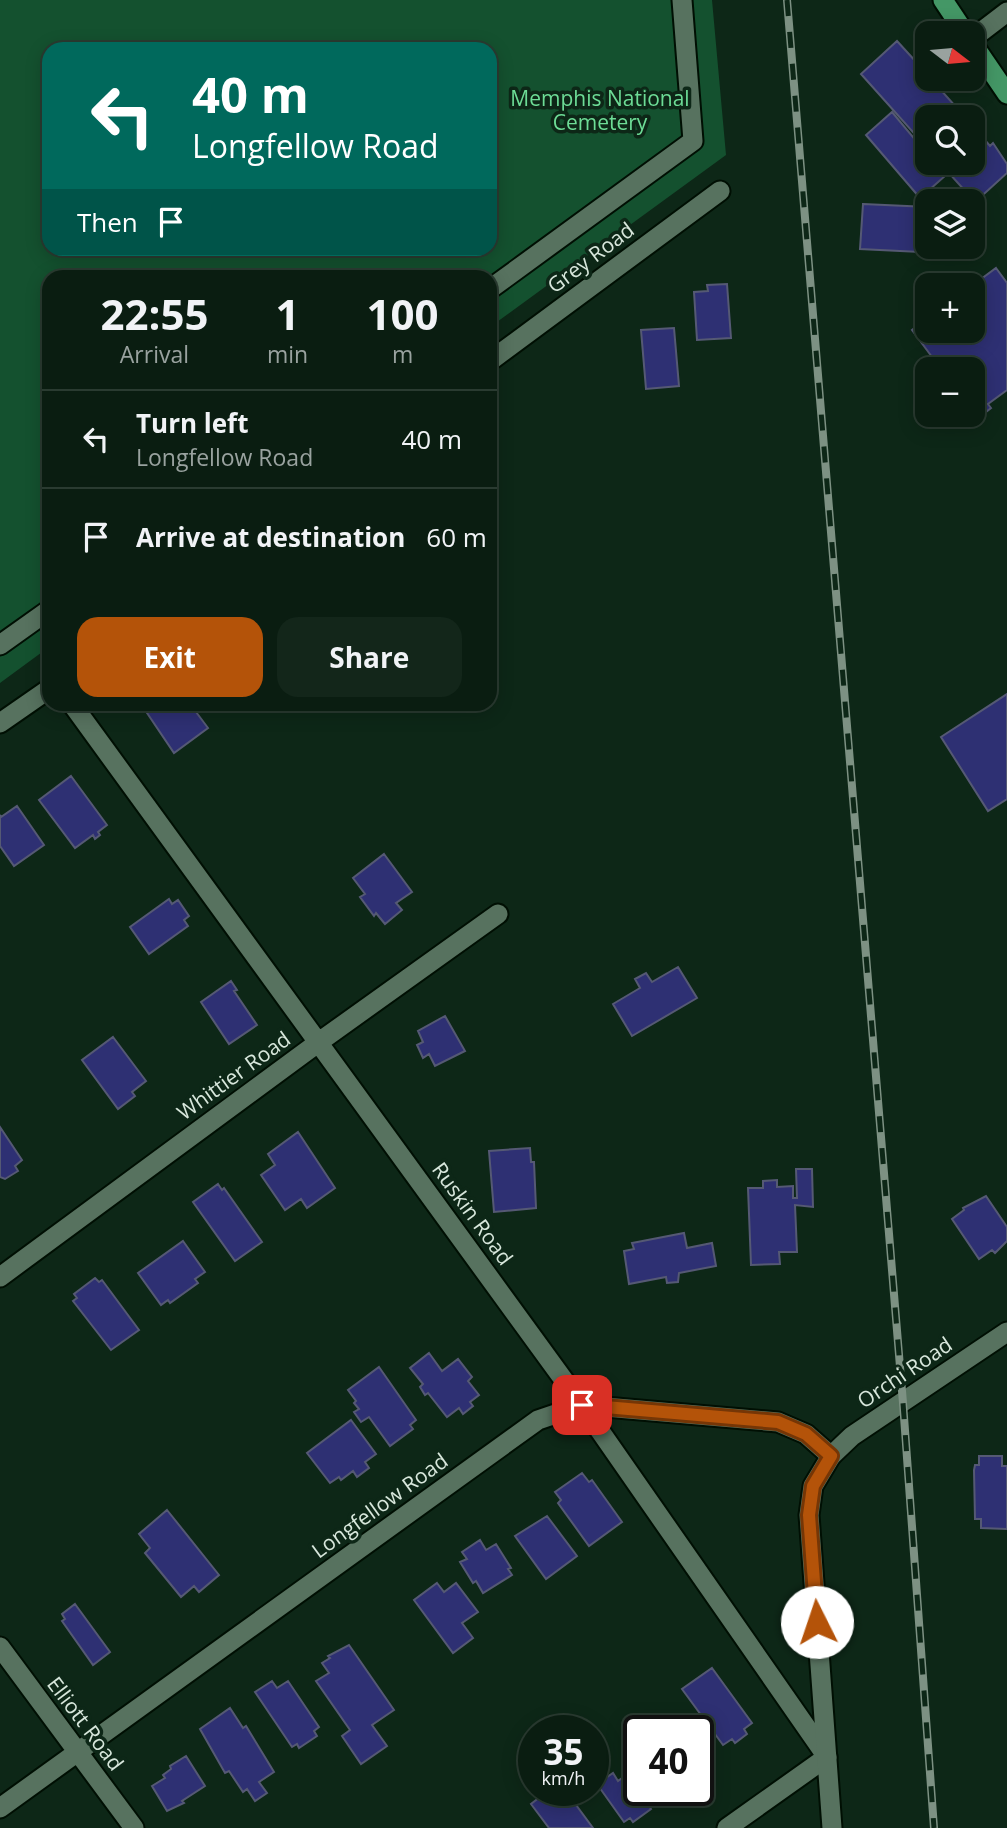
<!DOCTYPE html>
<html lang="en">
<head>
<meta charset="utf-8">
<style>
  :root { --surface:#0a1d11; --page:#13261a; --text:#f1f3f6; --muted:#99a29f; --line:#2a3b31; --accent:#b45309 }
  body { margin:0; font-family:"Open Sans",sans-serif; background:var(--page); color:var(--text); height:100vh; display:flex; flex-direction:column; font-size:26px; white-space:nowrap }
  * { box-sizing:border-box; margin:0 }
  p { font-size:23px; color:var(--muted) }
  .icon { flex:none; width:38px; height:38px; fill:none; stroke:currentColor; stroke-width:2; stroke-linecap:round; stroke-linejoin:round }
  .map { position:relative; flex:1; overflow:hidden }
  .drawer { position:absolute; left:42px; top:270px; width:455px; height:441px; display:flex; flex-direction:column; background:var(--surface); border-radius:21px; box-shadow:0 4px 18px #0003,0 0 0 2px var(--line) }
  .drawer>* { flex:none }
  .guide { position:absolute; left:42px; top:42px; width:455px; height:214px; border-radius:21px; box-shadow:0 4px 18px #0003,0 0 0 2px var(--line); background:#00695c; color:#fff; overflow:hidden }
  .needle { width:46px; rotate:106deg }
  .tools { position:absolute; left:915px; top:21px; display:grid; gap:14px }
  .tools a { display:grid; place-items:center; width:70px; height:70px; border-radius:14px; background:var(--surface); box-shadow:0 4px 18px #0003,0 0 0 2px var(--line); font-size:35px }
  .speed { position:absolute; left:518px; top:1715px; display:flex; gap:14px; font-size:35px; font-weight:700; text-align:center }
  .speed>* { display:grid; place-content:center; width:91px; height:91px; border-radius:50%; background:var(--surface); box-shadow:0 4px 18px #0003,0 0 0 2px var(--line); line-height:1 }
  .speed small { font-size:18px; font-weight:400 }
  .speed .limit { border:4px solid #111; border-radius:10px; background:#fff; color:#111 }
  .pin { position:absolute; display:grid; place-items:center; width:60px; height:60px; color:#fff; margin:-30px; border-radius:14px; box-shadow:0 4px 10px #0006 }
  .me { position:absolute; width:77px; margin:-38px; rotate:356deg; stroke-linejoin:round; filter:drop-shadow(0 0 5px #0008) }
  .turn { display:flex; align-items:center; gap:24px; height:147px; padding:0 35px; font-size:32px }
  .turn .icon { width:91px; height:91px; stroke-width:2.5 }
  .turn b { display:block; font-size:49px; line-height:60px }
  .then { display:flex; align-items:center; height:66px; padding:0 35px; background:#0003; gap:14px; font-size:26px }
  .eta { display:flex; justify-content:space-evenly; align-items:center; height:119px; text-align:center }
  .eta b { font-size:42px; font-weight:700; line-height:49px }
  .action { display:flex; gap:14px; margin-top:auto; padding:14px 35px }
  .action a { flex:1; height:80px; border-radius:21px; background:var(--accent); color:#fff; font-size:28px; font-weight:700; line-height:80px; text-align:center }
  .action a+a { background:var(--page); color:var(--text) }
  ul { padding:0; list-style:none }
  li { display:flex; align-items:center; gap:21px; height:98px; padding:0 35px; border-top:2px solid var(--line) }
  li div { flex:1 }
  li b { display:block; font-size:26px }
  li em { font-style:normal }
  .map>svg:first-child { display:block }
  .green { fill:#14512f; fill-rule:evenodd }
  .building { fill:#2e3073; stroke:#555974; stroke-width:2 }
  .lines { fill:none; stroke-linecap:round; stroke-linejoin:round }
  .minor-casing { stroke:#000f03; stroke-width:23 }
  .tertiary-casing { stroke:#000f03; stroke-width:23 }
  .primary-casing { stroke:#000f03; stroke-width:23 }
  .minor { stroke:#57725f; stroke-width:19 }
  .tertiary { stroke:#57725f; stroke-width:19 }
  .primary { stroke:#449766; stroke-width:19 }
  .rail-casing { stroke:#7d9183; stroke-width:8 }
  .rail { stroke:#0d2717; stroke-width:5; stroke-dasharray:16; stroke-linecap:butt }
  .route-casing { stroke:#753606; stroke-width:18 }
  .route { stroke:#b45309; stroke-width:12 }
  .labels { text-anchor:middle; stroke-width:7; stroke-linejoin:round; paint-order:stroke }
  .park-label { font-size:21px; fill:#6ddc96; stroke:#0d2717 }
  .street-label { font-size:21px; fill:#d8e7dc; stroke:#0d2717 }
</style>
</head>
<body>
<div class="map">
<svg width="1007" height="1828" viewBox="0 0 1007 1828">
  <rect width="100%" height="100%" fill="#0d2717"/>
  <path class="green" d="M0,0H712L726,155L490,327V276H49V647L0,683ZM49,49H490V248H49Z"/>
  <path class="building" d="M897,41L928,75V79H931L965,117H928V149L861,74Z
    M892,112L928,155V163H934L945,176L920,198L866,135Z
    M973,126L990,146L993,143L1007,164V173L975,202L940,163H973Z
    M863,204L928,207V247H961V250L940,249V253L860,249Z
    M996,268L1007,283V390L988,404L991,408L977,419L973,414V369H941L912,330L928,318V331H973V285Z
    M727,284L731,338L697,340L694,292L708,291L707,285Z
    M674,328L679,386L646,389L641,330Z
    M1007,694V799L988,811L941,737Z
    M141,704H190L208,728L174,753Z
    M71,776L107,825L98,832L100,835L95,839L93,835L75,848L39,800Z
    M17,806L44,845L14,866L0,846V815L1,817Z
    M384,854L412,892L396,903L402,910L385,924L376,913L374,916L360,897L365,894L353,878Z
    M169,899L172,904L178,900L189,916L184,920L188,926L149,954L130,927Z
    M678,967L697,998L632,1036L613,1004L640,988L635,979L646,973L652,982Z
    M231,981L237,990L234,991L257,1025L229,1044L201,1002Z
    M445,1016L465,1051L435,1066L429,1054L423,1058L417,1045L423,1042L418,1031Z
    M113,1037L146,1081L132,1092L135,1096L118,1109L82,1060Z
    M0,1127L22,1160L15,1166L18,1171L5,1179L0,1177Z
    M298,1132L335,1188L307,1208L301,1199L285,1210L261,1175L275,1165L268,1154Z
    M530,1148L531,1162H534L536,1208L494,1212L489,1151Z
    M796,1169H812L813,1207L795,1205L797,1252H779L780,1264L751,1265L748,1188H763V1181L777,1180V1187L793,1186V1198H797Z
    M218,1184L222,1190L224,1188L262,1242L235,1261L193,1202Z
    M986,1196L1007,1227V1241L995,1253L992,1250L979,1259L952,1219L964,1210L963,1208Z
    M684,1233L687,1248L712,1243L716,1266L679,1273L678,1282L667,1283L666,1277L629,1284L624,1251L634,1249L632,1243Z
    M183,1241L205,1272L195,1279L198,1283L170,1303L168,1300L161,1305L138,1273Z
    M95,1278L99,1282L102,1280L139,1330L111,1350L73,1301L77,1298L74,1294Z
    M429,1353L442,1371L458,1359L472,1377L468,1381L479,1395L470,1402L473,1406L463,1414L459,1408L447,1417L428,1393L425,1395L420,1387L423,1384L410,1368Z
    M379,1367L416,1420L410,1425L413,1429L390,1446L369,1417L361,1422L354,1412L359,1409L354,1403L356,1401L348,1390Z
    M351,1420L376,1454L365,1462L369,1468L357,1477L353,1471L341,1480L339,1477L330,1483L307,1453Z
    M979,1456H1002V1466H1007V1529L981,1528V1519H975L974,1470L975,1465H979Z
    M582,1473L589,1482L592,1480L622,1522L589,1546L558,1503L561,1500L555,1492Z
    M167,1510L219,1575L199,1592L194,1586L181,1597L145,1553L150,1548L139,1534Z
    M547,1516L577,1556L546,1579L515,1536Z
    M480,1540L486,1550L496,1544L511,1568L508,1569L512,1575L483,1593L476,1581L473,1583L460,1562L467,1559L462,1552Z
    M437,1583L444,1592L456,1583L478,1612L462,1623L473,1638L453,1653L414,1600Z
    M75,1604L110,1652L93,1665L62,1621L65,1619L62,1614Z
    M349,1645L394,1710L372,1725L387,1746L361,1764L342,1736L350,1730L316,1681L329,1673L322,1663L330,1658L328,1656Z
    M712,1668L752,1723L744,1729L747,1734L735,1743L732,1739L723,1745L682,1689Z
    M272,1681L277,1688L288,1681L319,1727L314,1731L317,1736L299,1748L297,1744L292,1747L255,1692Z
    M230,1708L243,1728L246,1726L274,1772L259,1782L267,1793L255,1801L247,1789L243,1792L229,1771L225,1773L200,1729Z
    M675,1720L683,1731H660Z
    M698,1752L710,1769L698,1777Z
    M186,1756L205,1786L182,1801L184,1803L167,1811L152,1786L165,1778L163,1775L171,1769L170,1766Z
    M634,1769L639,1775V1790H649L656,1799L648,1805L651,1809L633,1822L630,1818L624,1822L597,1784L613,1773L618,1781Z
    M549,1790H565L593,1828H549L531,1804Z"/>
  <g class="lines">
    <g class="minor-casing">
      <path id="minor" d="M973,38L1007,12
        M490,289L693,141L682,0
        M490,361L720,191
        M0,645L49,610
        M72,704L582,1405L827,1757L727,1828
        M0,723L49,689
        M0,1277L319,1042L498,914
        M0,1647L134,1828
        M0,1808L538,1420L582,1405L778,1422L806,1434L831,1456L852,1436L1007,1332"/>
    </g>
    <g class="tertiary-casing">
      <path id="tertiary" d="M831,1456L813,1486L809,1515L832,1828"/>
    </g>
    <g class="primary-casing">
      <path id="primary" d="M943,0L965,33
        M973,44L1007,94"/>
    </g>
    <use href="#minor" class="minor"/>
    <use href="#tertiary" class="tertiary"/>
    <use href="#primary" class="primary"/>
    <g class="rail-casing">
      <path id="rail" d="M787,0L903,1403L934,1828"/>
    </g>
    <use href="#rail" class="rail"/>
  </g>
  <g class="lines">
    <g class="route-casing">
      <path id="route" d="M582,1405L778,1422L806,1434L831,1456L813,1486L809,1515L817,1622"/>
    </g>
    <use href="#route" class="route"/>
  </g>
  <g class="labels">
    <g class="park-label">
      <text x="600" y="106">Memphis National<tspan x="600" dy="24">Cemetery</tspan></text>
    </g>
    <g class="street-label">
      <text transform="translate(591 258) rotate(-37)" y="7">Grey Road</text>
      <text transform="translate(234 1076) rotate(-36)" y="7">Whittier Road</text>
      <text transform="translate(472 1214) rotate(54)" y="7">Ruskin Road</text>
      <text transform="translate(905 1373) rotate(-34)" y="7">Orchi Road</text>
      <text transform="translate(380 1506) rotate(-36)" y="7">Longfellow Road</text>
      <text transform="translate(85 1724) rotate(53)" y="7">Elliott Road</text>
    </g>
  </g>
</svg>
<div class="tools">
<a><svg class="needle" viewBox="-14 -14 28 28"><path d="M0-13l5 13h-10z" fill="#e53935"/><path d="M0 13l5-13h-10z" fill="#99a29f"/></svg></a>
<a><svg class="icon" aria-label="search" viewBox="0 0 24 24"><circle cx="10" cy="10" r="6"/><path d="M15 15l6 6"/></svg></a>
<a><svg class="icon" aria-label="layers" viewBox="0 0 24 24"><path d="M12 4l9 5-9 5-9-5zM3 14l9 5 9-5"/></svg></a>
<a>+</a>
<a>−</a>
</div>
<div class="speed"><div>35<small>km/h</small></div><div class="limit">40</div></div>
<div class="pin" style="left:582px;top:1405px;background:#d93025"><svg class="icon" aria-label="arrive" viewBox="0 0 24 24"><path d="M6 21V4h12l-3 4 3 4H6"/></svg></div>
<svg class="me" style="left:817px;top:1622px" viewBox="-20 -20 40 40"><circle r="19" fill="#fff"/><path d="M0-13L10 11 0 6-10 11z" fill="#b45309"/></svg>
<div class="guide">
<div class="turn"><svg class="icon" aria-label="left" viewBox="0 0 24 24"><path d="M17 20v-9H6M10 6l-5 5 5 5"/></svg><div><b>40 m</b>Longfellow Road</div></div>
<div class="then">Then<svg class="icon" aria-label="arrive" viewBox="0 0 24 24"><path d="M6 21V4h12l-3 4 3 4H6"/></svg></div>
</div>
<section class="drawer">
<div class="eta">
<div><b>22:55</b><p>Arrival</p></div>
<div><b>1</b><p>min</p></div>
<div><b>100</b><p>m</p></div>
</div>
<ul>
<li><svg class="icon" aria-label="left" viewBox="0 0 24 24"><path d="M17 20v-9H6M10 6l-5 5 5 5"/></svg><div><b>Turn left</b><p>Longfellow Road</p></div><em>40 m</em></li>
<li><svg class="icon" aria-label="arrive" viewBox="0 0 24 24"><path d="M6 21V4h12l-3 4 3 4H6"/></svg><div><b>Arrive at destination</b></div><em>60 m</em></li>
</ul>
<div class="action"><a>Exit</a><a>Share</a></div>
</section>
</div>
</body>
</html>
